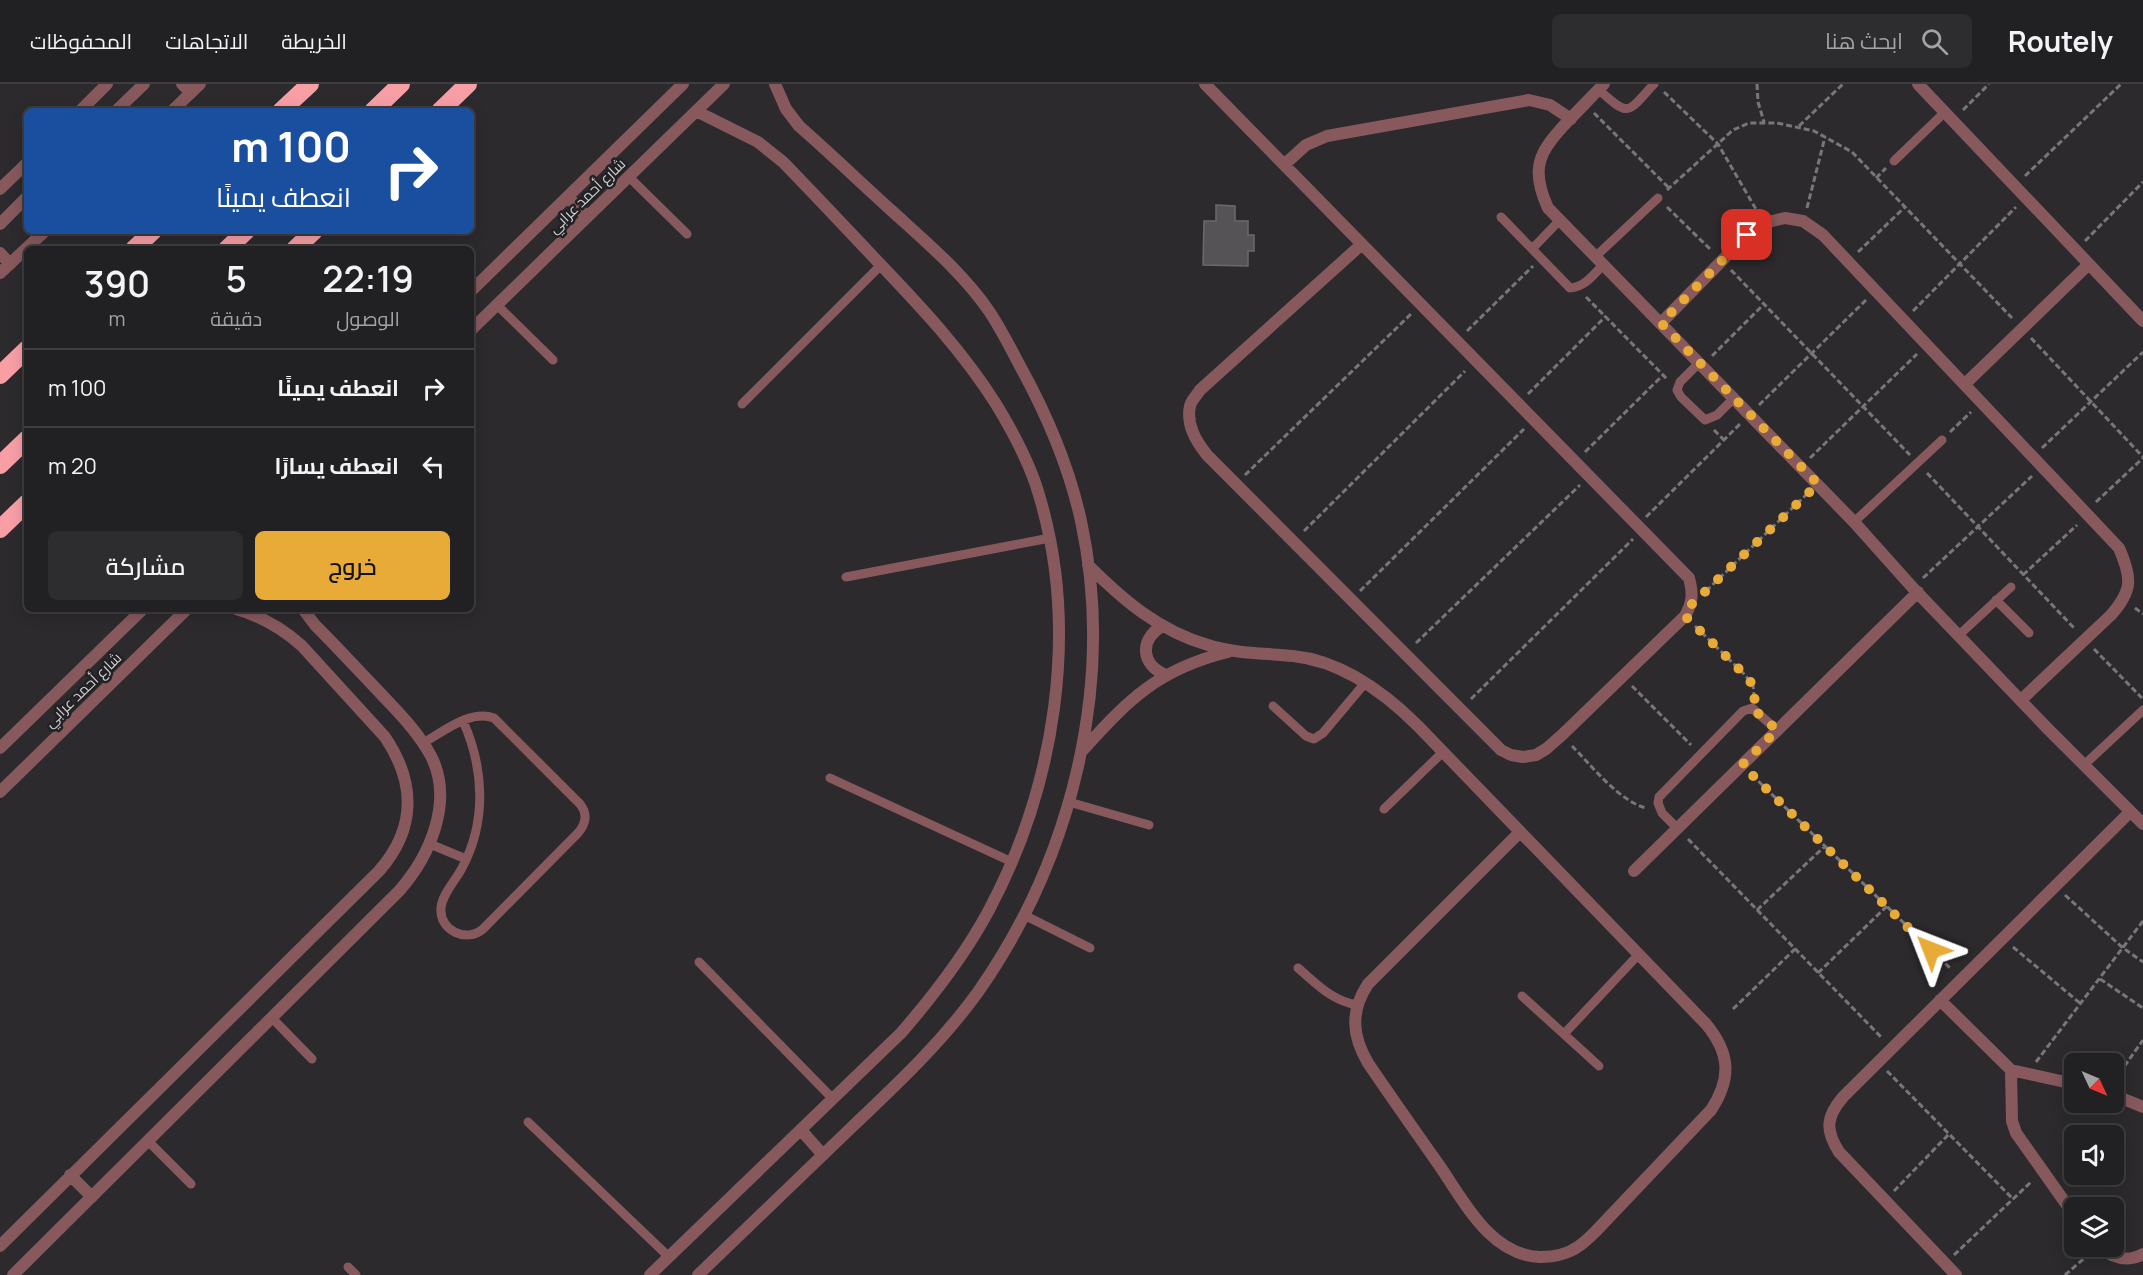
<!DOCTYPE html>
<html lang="ar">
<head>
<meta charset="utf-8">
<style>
  :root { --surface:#212022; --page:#2d2d2f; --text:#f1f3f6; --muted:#a2a3a5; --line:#3e3e40; --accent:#e9ab38 }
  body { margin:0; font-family:Manrope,Cairo,sans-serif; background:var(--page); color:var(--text); direction:rtl; height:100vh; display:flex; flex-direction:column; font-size:22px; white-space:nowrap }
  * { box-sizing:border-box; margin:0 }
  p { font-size:20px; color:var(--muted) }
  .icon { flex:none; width:33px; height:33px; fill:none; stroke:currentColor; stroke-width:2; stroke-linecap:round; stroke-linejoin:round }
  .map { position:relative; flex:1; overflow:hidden; direction:ltr }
  .sheet { position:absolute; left:24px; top:162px; width:450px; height:366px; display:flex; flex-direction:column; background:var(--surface); border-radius:9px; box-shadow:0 3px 15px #0003,0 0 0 2px var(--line); direction:rtl }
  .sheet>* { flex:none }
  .guide { position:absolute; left:24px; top:24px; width:450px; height:126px; border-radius:9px; box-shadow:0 3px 15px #0003,0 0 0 2px var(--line); direction:rtl; background:#1a4fa0; color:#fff; overflow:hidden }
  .needle { width:39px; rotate:134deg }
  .controls { position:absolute; left:2064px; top:969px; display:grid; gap:12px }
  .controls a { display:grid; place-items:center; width:60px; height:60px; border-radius:9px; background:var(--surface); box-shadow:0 3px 15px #0003,0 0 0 2px var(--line); font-size:30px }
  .pin { position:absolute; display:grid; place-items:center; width:51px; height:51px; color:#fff; margin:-26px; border-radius:12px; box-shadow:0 3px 9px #0006 }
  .me { position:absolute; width:66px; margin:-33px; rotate:315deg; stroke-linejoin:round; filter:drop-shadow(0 0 4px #0008) }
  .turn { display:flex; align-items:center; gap:21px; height:126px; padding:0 24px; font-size:27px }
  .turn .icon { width:78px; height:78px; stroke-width:2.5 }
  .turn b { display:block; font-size:42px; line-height:51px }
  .eta { display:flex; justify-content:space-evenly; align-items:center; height:102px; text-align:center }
  .eta b { font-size:36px; font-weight:600; line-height:42px }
  .action { display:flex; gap:12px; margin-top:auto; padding:12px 24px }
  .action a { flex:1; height:69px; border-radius:9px; background:var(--accent); color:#111; font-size:24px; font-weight:600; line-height:69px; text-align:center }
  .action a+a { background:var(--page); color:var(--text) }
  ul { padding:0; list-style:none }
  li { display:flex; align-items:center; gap:18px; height:78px; padding:0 24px; border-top:2px solid var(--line) }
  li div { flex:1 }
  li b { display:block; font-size:22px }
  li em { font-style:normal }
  header { display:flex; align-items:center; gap:36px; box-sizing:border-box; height:84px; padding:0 30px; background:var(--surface); border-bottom:2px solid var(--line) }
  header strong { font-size:28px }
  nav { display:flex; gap:33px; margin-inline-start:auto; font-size:21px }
  .search { width:420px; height:54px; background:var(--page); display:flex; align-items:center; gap:15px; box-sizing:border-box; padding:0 21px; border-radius:9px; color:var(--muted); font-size:22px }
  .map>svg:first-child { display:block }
  .building { fill:#565356; stroke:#6c696c; stroke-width:1.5 }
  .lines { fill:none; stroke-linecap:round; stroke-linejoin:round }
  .path { stroke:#787679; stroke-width:3; stroke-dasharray:6 3; stroke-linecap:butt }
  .lane { stroke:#87595d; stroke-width:9 }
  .street { stroke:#87595d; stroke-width:12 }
  .highway { stroke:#f89fa6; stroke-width:18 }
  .route { stroke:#e9ab38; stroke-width:10; stroke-dasharray:0 18 }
  .labels { text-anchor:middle; stroke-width:5; stroke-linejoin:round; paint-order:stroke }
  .street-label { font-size:15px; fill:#d2d1d3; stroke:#222124 }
</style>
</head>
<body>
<header>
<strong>Routely</strong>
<div class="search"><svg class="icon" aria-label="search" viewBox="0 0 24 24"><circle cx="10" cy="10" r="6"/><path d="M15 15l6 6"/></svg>ابحث هنا</div>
<nav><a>الخريطة</a><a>الاتجاهات</a><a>المحفوظات</a></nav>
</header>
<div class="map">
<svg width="2143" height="1191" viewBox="0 0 2143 1191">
  <rect width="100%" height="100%" fill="#2c2a2d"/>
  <path class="building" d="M1216,121L1235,122V137H1248V151H1254V167H1248V182L1203,181L1204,137H1216Z"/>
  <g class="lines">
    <path class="path" d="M1757,0L1758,18L1764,38
      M1664,8L1718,60L1757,127
      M1963,26L1989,0
      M1594,29L1669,104
      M1799,42L1843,0
      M2025,92L2121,0
      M1876,94L1886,84
      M1667,106L1733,46L1749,39H1777L1814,47L1852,68L2012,234
      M1667,123L1711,166
      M1807,124L1825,53
      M2085,157L2143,98
      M1858,168L1905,123
      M1731,186L1910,371
      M1586,213L1668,296
      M1913,227L2016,123
      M1467,247L1533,182
      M2031,254L2143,373
      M1712,272L1764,220
      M1528,310L1606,232
      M1759,321L1866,216
      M1714,346L1724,356
      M1950,348L1971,328
      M2042,364L2143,268
      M1585,368L1663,291
      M1810,374L1917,270
      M1927,389L2075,545
      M1245,391L1411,230
      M2096,418L2143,374
      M1646,433L1740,340
      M1304,447L1465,287
      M2023,491L2077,441
      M1923,494L2032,392
      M1360,507L1524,345
      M1706,507L1807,410
      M2135,524L2143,530
      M1695,542L1744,590L1753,601L1754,611
      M1416,559L1580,401
      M2094,565L2142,614
      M1632,602L1691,661
      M1471,615L1633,455
      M1572,662C1592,682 1619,717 1646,724
      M1752,691L1951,885
      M1688,755L1882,954
      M2065,811L2123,864L2143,878
      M1757,826L1825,762
      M2013,863L2081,920
      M1818,889L1887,822
      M2100,895L2143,924
      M1733,925L1795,865
      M2036,978L2143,837
      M1887,987L2012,1114
      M2114,997L2143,956
      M1894,1107L1949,1050
      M1954,1171L2032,1097
      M2065,1191L2087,1172"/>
    <path class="lane" d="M1599,6C1630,34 1627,29 1654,0
      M1894,77L1945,28
      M629,93L687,150
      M1501,133L1570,204C1585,203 1593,191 1603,181
      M1532,165L1559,137
      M1595,173L1658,114
      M497,221L553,276
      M1699,279L1680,298L1677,306L1681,313L1705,336L1717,331L1734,314
      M742,320L881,181
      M1854,438L1942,356
      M846,493L1050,454
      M1996,516L2029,549
      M1959,551L2011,503
      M1273,622L1306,652L1314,655L1323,649L1365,599
      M423,659C443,648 470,625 494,634L580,720C588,730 586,740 578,749L483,845C467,859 439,847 441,824C442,810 456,796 462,784C487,737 484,684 463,637
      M2084,681L2143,626
      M830,694L1012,778
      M1069,718L1149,741
      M1384,725L1443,668
      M1678,745L1662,729L1658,719L1659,713L1743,627L1752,624L1777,646
      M430,760L466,775
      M1024,831L1090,864
      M699,878L833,1015
      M1298,884C1317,900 1332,917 1357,921
      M1522,912L1599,982
      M272,934L312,975
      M1564,950L1639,870
      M528,1038L669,1173
      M148,1057L191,1100
      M348,1183L356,1191"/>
    <path class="street" d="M182,0L191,9
      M1205,0L1689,494C1693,509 1693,518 1685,532L1562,651L1546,665L1536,671L1523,673L1511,671L1501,666L1207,371C1196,357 1186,341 1190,322C1191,317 1197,311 1200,306L1362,160
      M1604,0C1592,12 1580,25 1568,37C1540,67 1529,83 1548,124L1854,438L1913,504L2047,644L2143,740
      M1918,0L2143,237
      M80,27L107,0
      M116,27L144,0
      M172,27L200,0
      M1285,80L1306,61L1327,52L1529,16L1550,21L1571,35
      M0,105L27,79
      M568,113L587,133
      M0,140L27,113
      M0,169L10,180
      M0,189L45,147
      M471,207L683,0
      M1661,239L1747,151L1764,139L1785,134L1803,137L1823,151L2119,464C2132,494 2133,506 2111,531L2021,616
      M471,246L724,0
      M1965,300L2089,180
      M1088,481C1123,516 1159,547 1208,561C1236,570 1265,569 1293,572C1342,577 1385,609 1418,642L1706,940C1730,969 1732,994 1711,1026L1596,1147C1591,1152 1585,1158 1579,1162C1568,1170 1553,1173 1540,1173C1490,1171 1464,1117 1439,1081C1415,1047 1391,1013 1368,979C1352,952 1350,927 1368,900L1520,748
      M1162,542C1139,556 1141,581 1166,591
      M0,664L143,525
      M1082,667C1128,616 1158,585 1228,568
      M0,708L187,525
      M1634,787L1918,508
      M1940,916L2011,986L2012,1037L2016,1049L2074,1131
      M2011,986L2074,1000
      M2114,1011L2143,1023
      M801,1046L823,1071
      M70,1091L92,1113
      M0,1162L379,787C416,745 416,699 385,653L302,562C282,544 261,532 236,525
      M2098,1162C2112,1174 2126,1179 2143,1170
      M13,1191L399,807C430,772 454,717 431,672C418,648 400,630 382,611C360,588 338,564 315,541L303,525
      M650,1191L901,949C934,911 965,871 989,826C1055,702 1080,547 1039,411C1030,379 1013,348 996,320C963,268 923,225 880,180C848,146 816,112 783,78L758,58L696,27
      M698,1191C750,1141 802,1091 854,1041C898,999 942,958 978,908C1072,774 1116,599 1081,437C1069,382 1047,331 1020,282C1010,263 1001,245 989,227C963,189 926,158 892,127C861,99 831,70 799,42L786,25L775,0
      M1956,1191L1839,1068C1825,1046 1826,1033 1843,1013L2130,728"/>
    <path class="highway" d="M281,27L310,0
      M373,27L401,0
      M440,27L468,0
      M134,165L153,147
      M227,165L246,147
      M295,165L314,147
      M0,291L27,265
      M0,381L27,355
      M0,445L27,419"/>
  </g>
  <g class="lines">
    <path class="route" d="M1747,151L1661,239L1818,400L1691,521L1684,531L1744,590L1753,601L1755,613L1752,624L1777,646L1742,681L1931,866"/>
  </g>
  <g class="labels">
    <g class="street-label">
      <text transform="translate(587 112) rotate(-44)" y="5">شارع أحمد عرابي</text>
      <text transform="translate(83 606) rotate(-44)" y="5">شارع أحمد عرابي</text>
    </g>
  </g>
</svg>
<div class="controls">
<a><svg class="needle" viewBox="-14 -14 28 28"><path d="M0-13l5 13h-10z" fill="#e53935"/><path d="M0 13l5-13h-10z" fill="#a2a3a5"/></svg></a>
<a><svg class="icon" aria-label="sound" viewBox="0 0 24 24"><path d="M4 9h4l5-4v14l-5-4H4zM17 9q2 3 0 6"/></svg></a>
<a><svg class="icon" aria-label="layers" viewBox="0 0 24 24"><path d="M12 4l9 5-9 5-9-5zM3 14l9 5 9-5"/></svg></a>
</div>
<div class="pin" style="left:1747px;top:151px;background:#d93025"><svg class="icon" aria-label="arrive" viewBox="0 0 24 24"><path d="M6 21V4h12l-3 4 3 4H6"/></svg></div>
<svg class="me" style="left:1931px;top:866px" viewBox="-20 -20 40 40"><path d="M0-17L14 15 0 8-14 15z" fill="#e9ab38" stroke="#fff" stroke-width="4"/></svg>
<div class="guide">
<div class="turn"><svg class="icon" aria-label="right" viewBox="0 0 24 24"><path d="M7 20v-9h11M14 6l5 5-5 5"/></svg><div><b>100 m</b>انعطف يمينًا</div></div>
</div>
<section class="sheet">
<div class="eta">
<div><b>22:19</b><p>الوصول</p></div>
<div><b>5</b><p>دقيقة</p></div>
<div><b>390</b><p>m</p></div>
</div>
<ul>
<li><svg class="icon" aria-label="right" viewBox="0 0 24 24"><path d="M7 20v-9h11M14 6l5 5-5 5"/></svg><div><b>انعطف يمينًا</b></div><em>100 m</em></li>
<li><svg class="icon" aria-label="left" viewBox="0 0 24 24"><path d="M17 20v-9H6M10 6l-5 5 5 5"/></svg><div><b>انعطف يسارًا</b></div><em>20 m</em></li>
</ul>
<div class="action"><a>خروج</a><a>مشاركة</a></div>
</section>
</div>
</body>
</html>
